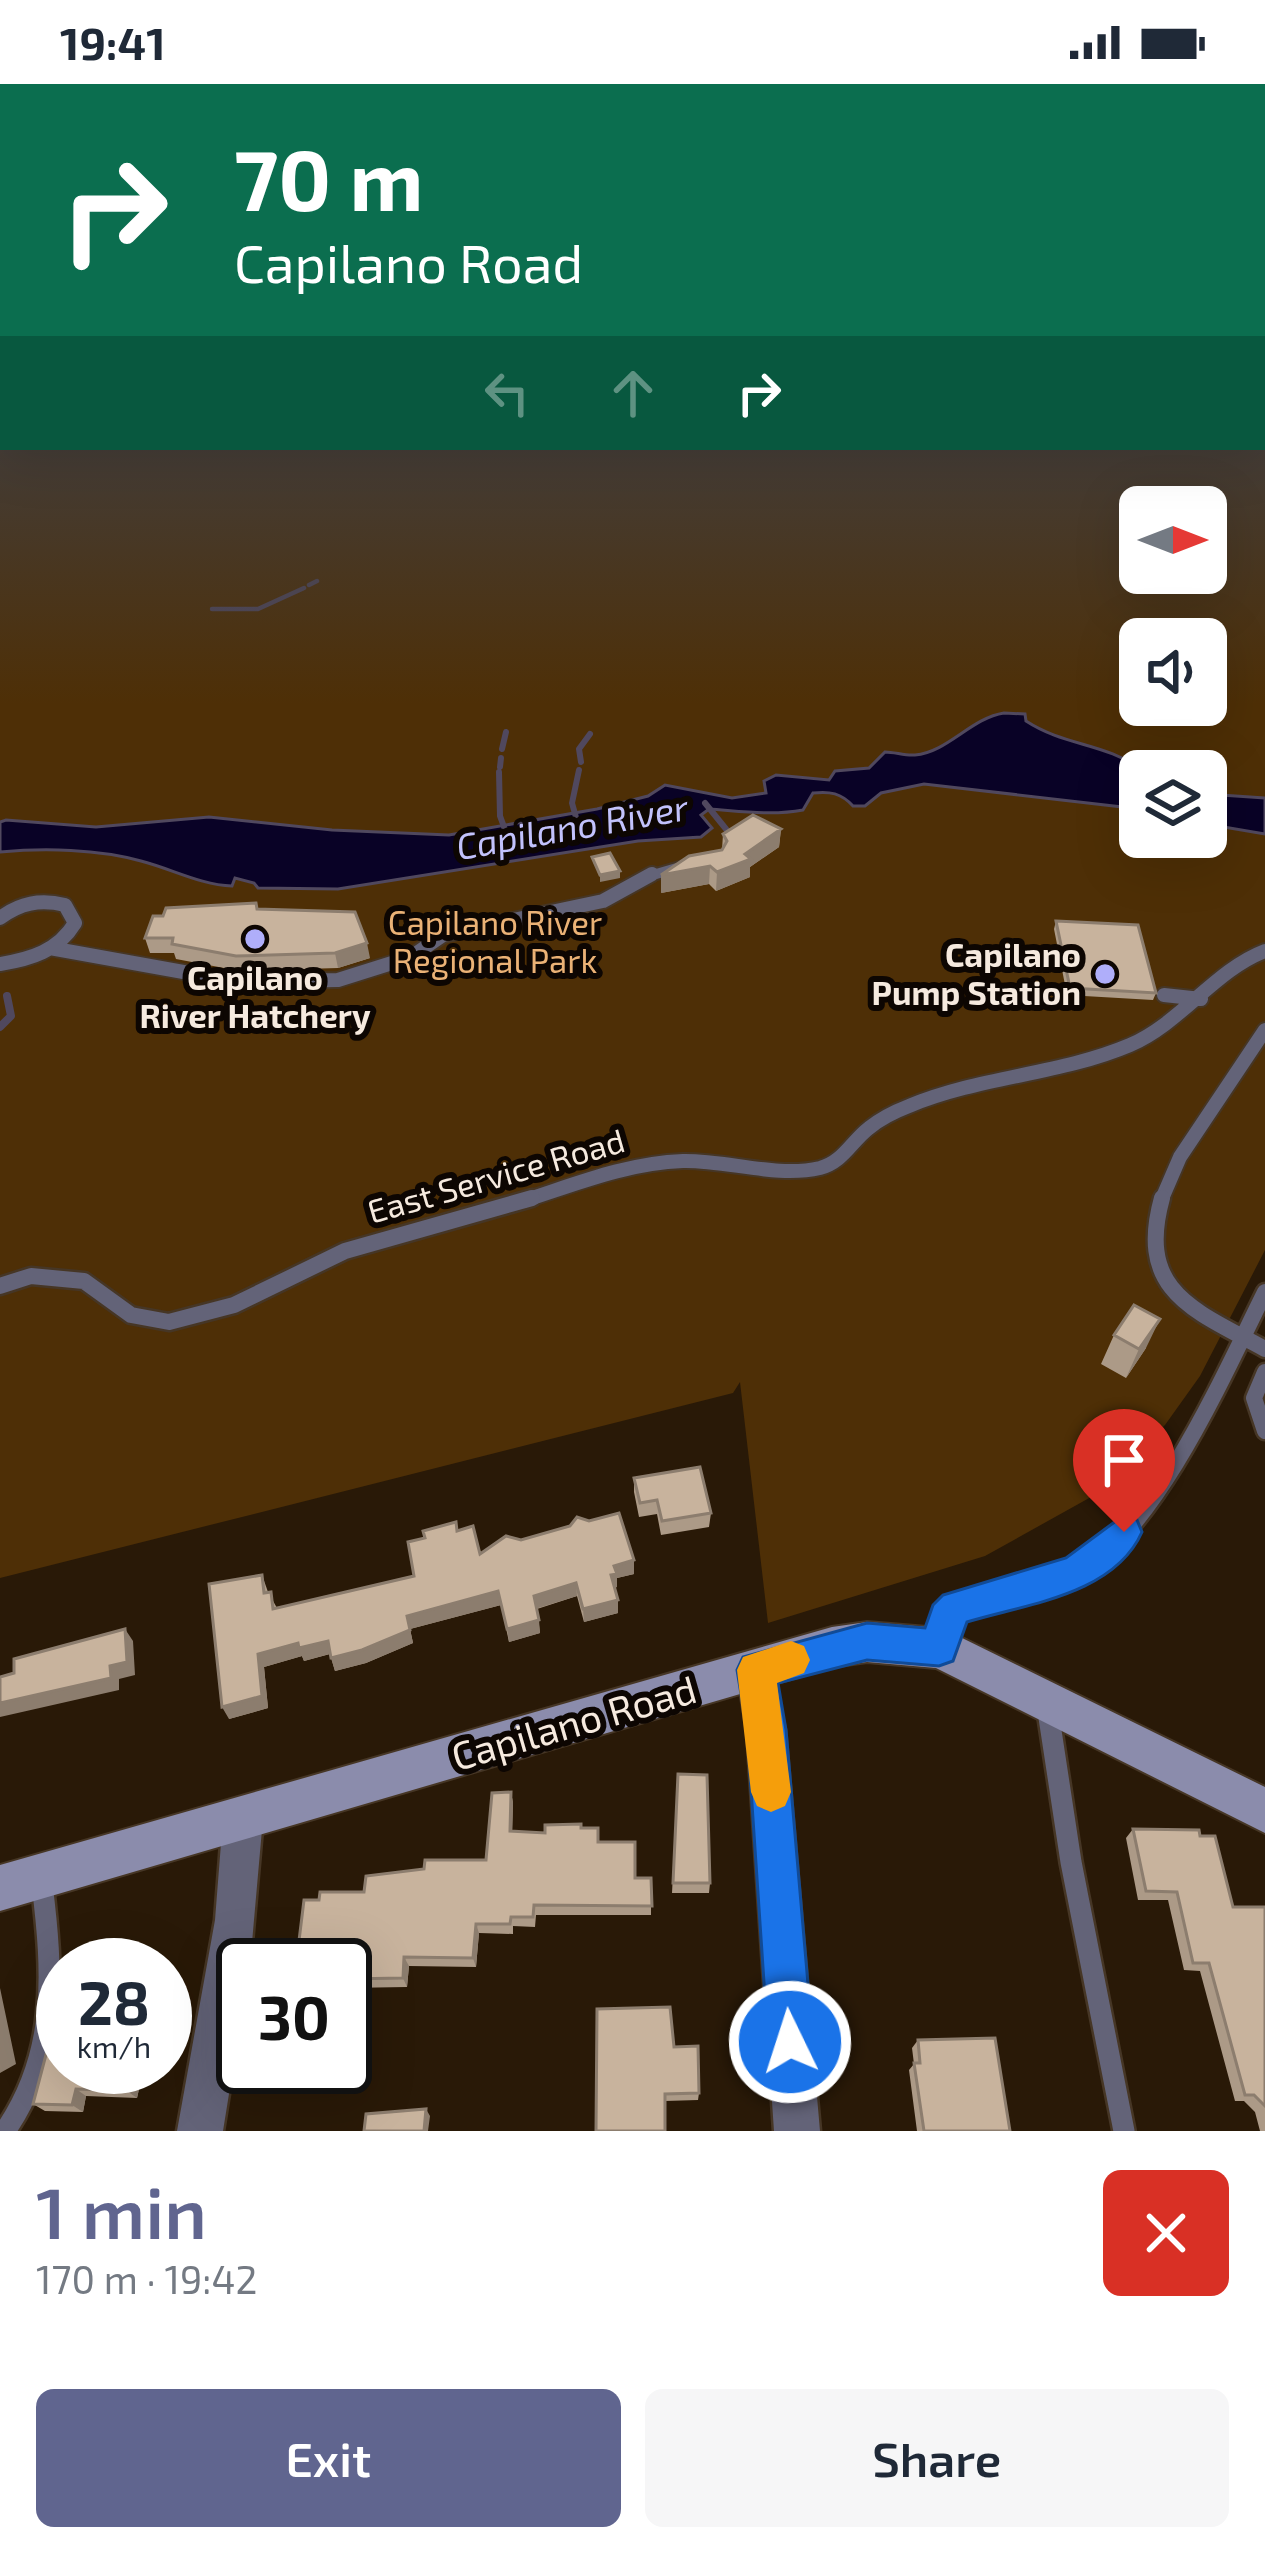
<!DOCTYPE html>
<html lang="en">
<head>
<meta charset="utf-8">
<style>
  :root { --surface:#fff; --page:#f6f6f7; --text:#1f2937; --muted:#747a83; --accent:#60658f }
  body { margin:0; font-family:"Exo 2",sans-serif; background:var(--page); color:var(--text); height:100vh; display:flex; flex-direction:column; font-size:45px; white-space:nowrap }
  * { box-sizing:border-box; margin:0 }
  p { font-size:39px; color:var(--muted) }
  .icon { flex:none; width:66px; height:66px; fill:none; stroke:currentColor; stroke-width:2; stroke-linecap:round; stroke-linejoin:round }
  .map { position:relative; height:2047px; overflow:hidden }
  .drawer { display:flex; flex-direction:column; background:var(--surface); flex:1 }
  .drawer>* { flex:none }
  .hud { position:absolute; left:0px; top:0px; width:1266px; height:366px; box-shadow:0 12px 48px #0002; background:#0b6e4f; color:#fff; overflow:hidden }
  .needle { width:78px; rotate:90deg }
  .buttons { position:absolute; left:1119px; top:402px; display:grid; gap:24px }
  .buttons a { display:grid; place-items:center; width:108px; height:108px; border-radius:18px; background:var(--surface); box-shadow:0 12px 48px #0002; font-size:60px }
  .speed { position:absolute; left:36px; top:1854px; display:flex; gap:24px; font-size:60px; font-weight:700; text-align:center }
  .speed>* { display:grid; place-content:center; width:156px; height:156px; border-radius:50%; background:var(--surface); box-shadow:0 12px 48px #0002; line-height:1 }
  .speed small { font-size:30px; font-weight:400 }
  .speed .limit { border:6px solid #111; border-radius:18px; background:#fff; color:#111 }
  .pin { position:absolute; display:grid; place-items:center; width:102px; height:102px; color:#fff; margin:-123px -51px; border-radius:50% 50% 50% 0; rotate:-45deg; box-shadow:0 0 12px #0007 }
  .pin .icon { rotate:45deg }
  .me { position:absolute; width:132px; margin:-66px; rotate:356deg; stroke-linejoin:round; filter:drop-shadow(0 0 9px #0008) }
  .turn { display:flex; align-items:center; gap:42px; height:252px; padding:0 36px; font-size:54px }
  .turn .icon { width:156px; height:156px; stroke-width:2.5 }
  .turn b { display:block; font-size:84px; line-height:102px }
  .lanes { display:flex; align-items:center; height:114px; padding:0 36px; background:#0003; justify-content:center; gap:60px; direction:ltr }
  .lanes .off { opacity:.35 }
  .round { display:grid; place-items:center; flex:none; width:126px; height:126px; border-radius:18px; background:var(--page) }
  .summary { display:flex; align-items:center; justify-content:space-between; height:204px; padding:0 36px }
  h1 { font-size:72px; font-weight:600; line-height:90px; color:var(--accent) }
  .primary-button { display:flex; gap:24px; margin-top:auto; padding:24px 36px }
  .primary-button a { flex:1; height:138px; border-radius:18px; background:var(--accent); color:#fff; font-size:48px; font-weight:600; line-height:138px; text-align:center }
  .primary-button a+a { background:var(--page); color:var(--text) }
  .status { display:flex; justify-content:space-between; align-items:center; height:84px; padding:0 60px; background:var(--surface); direction:ltr }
  .status svg { height:33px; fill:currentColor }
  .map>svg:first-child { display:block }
  .green { fill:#4e2f06; fill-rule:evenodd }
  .water { fill:#090226; stroke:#50485e; stroke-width:3 }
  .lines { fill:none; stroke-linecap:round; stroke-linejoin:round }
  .stream-far2 { stroke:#50485e; stroke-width:4.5 }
  .stream-far1 { stroke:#50485e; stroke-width:6 }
  .stream { stroke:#50485e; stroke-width:8 }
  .lane-far3-casing { stroke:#463625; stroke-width:14 }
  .lane-far2-casing { stroke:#463625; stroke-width:18 }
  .lane-far1-casing { stroke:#463625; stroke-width:21 }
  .lane-casing { stroke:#463625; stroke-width:26 }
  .street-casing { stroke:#463625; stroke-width:5 }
  .secondary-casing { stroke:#463625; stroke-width:4 }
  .lane-far3 { stroke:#636378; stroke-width:10 }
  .lane-far2 { stroke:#636378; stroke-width:14 }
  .lane-far1 { stroke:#636378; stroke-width:16 }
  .lane { stroke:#636378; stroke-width:21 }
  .street { fill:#636378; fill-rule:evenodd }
  .secondary { fill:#8b8cac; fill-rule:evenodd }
  .wall { fill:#ac9a87 }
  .shaded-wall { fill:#8c7d6e }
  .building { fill:#c8b39d; stroke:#8c7d6e; stroke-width:3 }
  .route { fill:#1a73e8; stroke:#114b97; stroke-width:3 }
  .slow { fill:#f59e0b }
  .poi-dot { fill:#afaefa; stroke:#0d0602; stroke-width:4.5 }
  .labels { text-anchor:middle; stroke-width:12; stroke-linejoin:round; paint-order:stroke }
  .park-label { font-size:33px; fill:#ebb276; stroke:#0d0602 }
  .poi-label { font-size:33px; font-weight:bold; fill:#f6eadf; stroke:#0d0602; text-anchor:end }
  .street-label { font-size:33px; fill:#f6eadf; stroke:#0d0602 }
  .water-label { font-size:36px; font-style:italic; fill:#c2c2fc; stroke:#0d0602 }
  .near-street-label { font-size:39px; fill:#f6eadf; stroke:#0d0602 }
</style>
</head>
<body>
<div class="status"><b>19:41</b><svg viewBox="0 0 49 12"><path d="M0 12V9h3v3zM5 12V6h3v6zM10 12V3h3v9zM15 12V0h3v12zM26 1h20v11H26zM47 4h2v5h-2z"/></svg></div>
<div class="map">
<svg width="1265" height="2047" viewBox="0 0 1265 2047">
  <rect width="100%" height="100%" fill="#291907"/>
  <path class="green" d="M0,334L3,363H1263L1265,334V1166L1200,1292L1165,1341L1091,1413L985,1472L768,1539L740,1298L733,1309L0,1494ZM1140,423H1206V489H1140ZM1140,555H1206V621H1140ZM1140,687H1206V753H1140Z"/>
  <path class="water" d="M1004,629L1025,630L1026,637C1066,663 1105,658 1143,687L1140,725L924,700L881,709L865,722H853C841,709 830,707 813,709L803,726C771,732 739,727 709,725L701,731L712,744L701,753L638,757L338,805L258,804L254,799L235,794L232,802C201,801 172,785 141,777C98,765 44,764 0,768V738L6,736L96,743L209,733L332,746L449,751L597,725L648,712L665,701L732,714L766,709L764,697L776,691L829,696L835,687L869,684L885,668C895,668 905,672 915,671C948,668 971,634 1004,629Z
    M1206,710L1265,714V750L1206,740Z"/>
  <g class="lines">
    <path class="stream-far2" d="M309,501L317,497
      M212,525H258L304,504"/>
    <path class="stream-far1" d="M502,665L506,648
      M581,678L579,665L590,650
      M500,683L501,674
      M499,688L500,732L507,751
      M705,719L726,745
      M577,737L572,719L579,686"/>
    <path class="stream" d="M0,943L11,932L7,912"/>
    <g class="lane-far3-casing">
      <path id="lane-far3" d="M646,793L687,781"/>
    </g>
    <g class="lane-far2-casing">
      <path id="lane-far2" d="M0,834C20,819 40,815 65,821L75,839C58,867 31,875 0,880
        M50,864L239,898L338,896L411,873L443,851L603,817L652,790
        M1164,911L1201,915
        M523,1117C576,1100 627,1079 683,1077C727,1076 776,1094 820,1084C843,1078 851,1058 869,1044C880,1035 896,1027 909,1022C981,992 1059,991 1130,961C1181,939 1215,886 1265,867
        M1161,1117L1180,1073L1265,946"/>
    </g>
    <g class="lane-far1-casing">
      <path id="lane-far1" d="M1162,1114C1136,1208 1194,1226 1265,1265
        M0,1202L31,1192L84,1197L131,1231L169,1238L234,1221L345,1167L532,1114
        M1265,1288L1254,1314L1265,1347
        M951,1528C989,1504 1043,1507 1083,1485C1158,1443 1227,1284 1265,1208"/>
    </g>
    <g class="lane-casing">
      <path id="lane" d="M940,1562L946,1533L954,1525
        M1048,1627L1071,1778L1124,2047
        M5,2047C58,1971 53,1888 42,1800"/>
    </g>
    <g class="street-casing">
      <path id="street" d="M756,1567L769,1573L785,1646L820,2047H774L747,1646L737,1586L743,1573Z
        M243,1714L257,1720L263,1734L250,1881H243V1923L223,2047H177L215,1836L223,1734L229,1720Z"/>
    </g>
    <g class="secondary-casing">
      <path id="secondary" d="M867,1538L939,1544L954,1550L1265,1703V1749L936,1584L867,1578L832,1583L0,1827V1781L832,1543Z"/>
    </g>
    <use href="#lane-far3" class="lane-far3"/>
    <use href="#lane-far2" class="lane-far2"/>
    <use href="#lane-far1" class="lane-far1"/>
    <use href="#lane" class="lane"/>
    <use href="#street" class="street"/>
    <use href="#secondary" class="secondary"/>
  </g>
  <path class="wall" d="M781,745L779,763L750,783V793L716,807L709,800L661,809L722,766L723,750Z
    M257,825L370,874L338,884L240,887L176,875L174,869H150L145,854Z
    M1056,837L1156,909L1153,916L1067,911L1054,845Z
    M1114,1251L1146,1264L1126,1294L1101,1280Z
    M634,1394L711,1429L709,1443L661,1451L657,1430L639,1433L634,1408Z
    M457,1447L480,1470L634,1490L617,1494V1503L614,1504L618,1529L584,1538L577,1512L537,1525L540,1549L509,1558L501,1521L410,1545L413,1559L366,1579L335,1587L330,1570L304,1577L302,1572L264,1583L268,1624L229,1635L262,1491L268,1508L277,1524L414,1492Z
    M678,1690L710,1799L709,1809H672Z
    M511,1708L513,1719L512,1748L545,1749L581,1744L599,1758L635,1794H651V1831H536L535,1843L513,1842V1850L479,1849L476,1883L409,1882L407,1903L346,1904L345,1908V1881L319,1816L364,1808L424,1785L486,1776Z
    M1133,1745L1233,1823H1265V2047H1260L1255,2028L1244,2017H1235L1200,1887L1184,1886L1168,1816H1138L1126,1754Z
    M597,1925L674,1963L699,2009L698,2016L665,2017Z
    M918,1956L1010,2047H917L909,1986L914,1980L912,1964Z
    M63,1983H144L137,2014L86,2012L83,2028L45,2027L33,2020Z
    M335,1983L334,1994H300L294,1987Z"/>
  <path class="shaded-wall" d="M781,745L779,763L750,783V793L716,807L717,788Z
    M710,782L709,800L661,809V791Z
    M620,787V794L600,798V791Z
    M367,859L370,874L338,884L335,869Z
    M1160,1235L1146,1264L1126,1294L1139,1265Z
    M634,1476V1490L617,1494V1503L611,1504V1491L614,1482Z
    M576,1499L577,1512L535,1525L534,1512Z
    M498,1507L501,1521L410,1545L413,1559L366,1579L335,1587L331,1574L407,1532Z
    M618,1516V1529L584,1538L583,1525Z
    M539,1536L540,1549L509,1558L507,1545Z
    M125,1545L133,1557L135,1591L119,1595V1606L0,1633V1619L110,1582Z
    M328,1557L333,1569L304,1577L302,1572L264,1583L268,1624L229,1635L222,1623L258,1570L298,1559Z
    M511,1708L513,1719L512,1758L510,1747Z
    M476,1840L479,1849L476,1883L473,1874Z
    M404,1873L409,1882L407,1903L403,1894Z
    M0,1904L16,1980L0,1989Z
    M133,1983H144L137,2014L127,2007Z
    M329,1983H335L334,1994L328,1987Z
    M76,2005L86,2012L83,2028L72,2021Z
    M426,2025L430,2032L428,2047H424Z"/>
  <path class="building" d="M753,731L781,745L745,770L751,775L717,788L710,782L661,791L689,772L722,766L727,757L723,750Z
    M610,769L620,787L600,791L592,773Z
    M256,819L257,825L355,828L367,859L335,869L236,872L172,860L173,854H145L153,832H163L166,824Z
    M1056,837L1138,841L1156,909L1070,904Z
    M1134,1221L1160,1235L1139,1265L1114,1251Z
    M700,1383L711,1429L662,1437L657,1416L640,1419L634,1394Z
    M619,1429L634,1476L614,1482L617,1490L611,1491L618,1516L583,1525L576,1499L534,1512L539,1536L507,1545L498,1507L407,1532L410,1546L362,1566L331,1574L328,1557L299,1564L298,1559L258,1570L262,1612L222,1623L209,1500L262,1491L264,1509L271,1508L273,1525L414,1492L408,1458L425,1454L423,1447L456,1438L457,1447L473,1442L480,1470L506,1452L521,1456L570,1442L577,1433L589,1437Z
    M125,1545L127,1578L110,1582L111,1594L0,1619V1593L14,1589V1575Z
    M678,1690L707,1691L710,1799H673Z
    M511,1708L510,1747L545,1749V1741L581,1740V1744H598V1758H635V1794H651L652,1822L534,1821L533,1833H511L510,1840H476L473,1874L404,1873L403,1894L345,1895V1881H296L304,1816H319L320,1808H364L366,1792L424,1785L425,1776H486L492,1709Z
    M1133,1745L1199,1746L1200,1752H1215L1233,1823H1265V2022L1254,2011H1245L1209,1879H1193L1177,1808L1146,1807Z
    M670,1923L674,1963L698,1962L699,2009L665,2010V2047H596L597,1925Z
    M995,1954L1010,2047H924L914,1979H920L918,1956Z
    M48,1963L63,1964V1983H133L127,2007L76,2005L72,2021L33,2020Z
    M294,1983H329L328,1987H294Z
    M426,2025L424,2047H364L366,2030Z"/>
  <linearGradient id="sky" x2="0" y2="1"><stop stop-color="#170e04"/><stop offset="0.54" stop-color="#433e3c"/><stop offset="1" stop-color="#433e3c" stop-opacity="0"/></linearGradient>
  <rect width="1265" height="620" fill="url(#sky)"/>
  <path class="route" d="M1124,1431L1137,1436L1142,1448C1114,1511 1026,1520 967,1538L953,1577L939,1582L867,1576L778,1599L786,1646L813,1958L806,1974L790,1980L774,1974L768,1958L747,1646L737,1586L743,1573L867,1539L925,1544L933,1521L943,1511L1066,1474Z"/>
  <path class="slow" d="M791,1557L804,1562L810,1576L804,1589L777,1599L791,1708L785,1722L771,1728L757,1722L751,1708L737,1586L743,1573Z"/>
  <g class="poi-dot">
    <circle cx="255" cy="855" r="12"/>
    <circle cx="1105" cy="890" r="12"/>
  </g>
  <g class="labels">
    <g class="park-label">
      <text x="495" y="851">Capilano River<tspan x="495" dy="38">Regional Park</tspan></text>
    </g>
    <g class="poi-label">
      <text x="1081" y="883">Capilano<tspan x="1081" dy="38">Pump Station</tspan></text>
      <text x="255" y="906" text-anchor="middle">Capilano<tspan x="255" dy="38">River Hatchery</tspan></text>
    </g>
    <g class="street-label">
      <text transform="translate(496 1092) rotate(-16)" y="12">East Service Road</text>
    </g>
    <g class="water-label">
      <text transform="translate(572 743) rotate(-10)" y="13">Capilano River</text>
    </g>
    <g class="near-street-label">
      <text transform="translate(574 1639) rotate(-16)" y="14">Capilano Road</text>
    </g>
  </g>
</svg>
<div class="buttons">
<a><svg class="needle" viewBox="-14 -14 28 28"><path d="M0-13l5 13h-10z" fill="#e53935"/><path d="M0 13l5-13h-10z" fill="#747a83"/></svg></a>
<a><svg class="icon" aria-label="sound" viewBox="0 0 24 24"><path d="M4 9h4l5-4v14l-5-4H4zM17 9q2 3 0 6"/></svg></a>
<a><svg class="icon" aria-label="layers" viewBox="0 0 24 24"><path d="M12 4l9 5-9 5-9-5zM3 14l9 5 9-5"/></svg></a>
</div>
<div class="speed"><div>28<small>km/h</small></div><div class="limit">30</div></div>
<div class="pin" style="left:1124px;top:1448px;background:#d93025"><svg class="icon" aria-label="arrive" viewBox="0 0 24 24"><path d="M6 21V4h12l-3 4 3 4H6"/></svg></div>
<svg class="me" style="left:790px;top:1958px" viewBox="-20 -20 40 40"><circle r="17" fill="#1a73e8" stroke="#fff" stroke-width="3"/><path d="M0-11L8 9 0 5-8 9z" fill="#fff"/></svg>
<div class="hud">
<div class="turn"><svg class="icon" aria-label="right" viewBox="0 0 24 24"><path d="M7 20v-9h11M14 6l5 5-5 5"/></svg><div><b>70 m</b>Capilano Road</div></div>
<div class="lanes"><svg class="icon off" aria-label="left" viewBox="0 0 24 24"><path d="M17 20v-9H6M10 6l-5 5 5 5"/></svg><svg class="icon off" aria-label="ahead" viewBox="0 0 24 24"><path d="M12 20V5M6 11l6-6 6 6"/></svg><svg class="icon" aria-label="right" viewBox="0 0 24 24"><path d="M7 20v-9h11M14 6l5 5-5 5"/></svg></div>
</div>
</div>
<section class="drawer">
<div class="summary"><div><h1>1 min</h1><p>170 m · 19:42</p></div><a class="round" style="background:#d93025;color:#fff"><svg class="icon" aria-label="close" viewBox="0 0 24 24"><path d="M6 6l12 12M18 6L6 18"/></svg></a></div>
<div class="primary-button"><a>Exit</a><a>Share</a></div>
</section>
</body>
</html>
